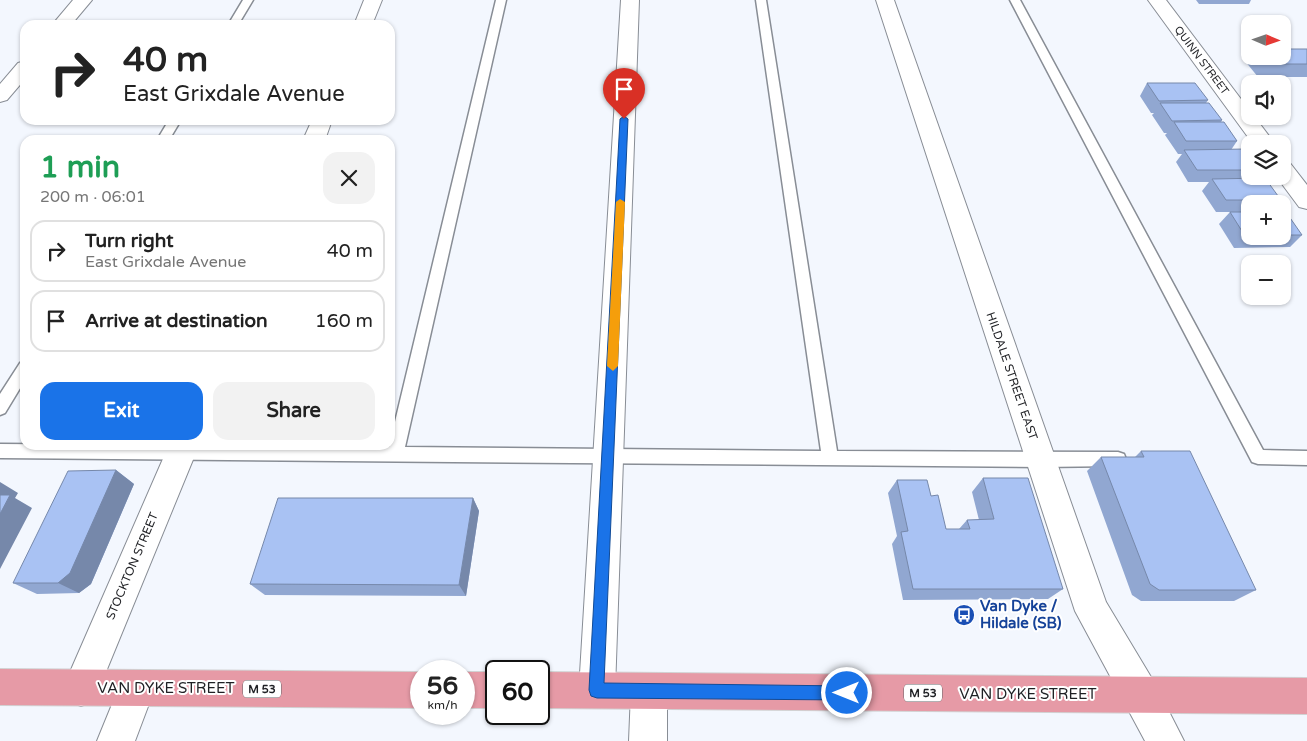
<!DOCTYPE html>
<html lang="en">
<head>
<meta charset="utf-8">
<style>
  :root { --surface:#fff; --page:#f2f2f2; --text:#222; --muted:#767676; --line:#e0e0e0; --accent:#1a73e8 }
  body { margin:0; font-family:"Varela Round",sans-serif; background:var(--page); color:var(--text); height:100vh; display:flex; flex-direction:column; font-size:19px; white-space:nowrap }
  * { box-sizing:border-box; margin:0 }
  p { font-size:16px; color:var(--muted) }
  .icon { flex:none; width:28px; height:28px; fill:none; stroke:currentColor; stroke-width:2; stroke-linecap:round; stroke-linejoin:round }
  .map { position:relative; flex:1; overflow:hidden }
  .drawer { position:absolute; left:20px; top:135px; width:375px; height:315px; display:flex; flex-direction:column; background:var(--surface); border-radius:15px; box-shadow:0 1px 4px #0004 }
  .drawer>* { flex:none }
  .hud { position:absolute; left:20px; top:20px; width:375px; height:105px; border-radius:15px; box-shadow:0 1px 4px #0004; background:#fff; color:var(--text); overflow:hidden }
  .needle { width:32px; rotate:92deg }
  .controls { position:absolute; left:1241px; top:15px; display:grid; gap:10px }
  .controls a { display:grid; place-items:center; width:50px; height:50px; border-radius:10px; background:var(--surface); box-shadow:0 1px 4px #0004; font-size:25px }
  .speed { position:absolute; left:410px; top:660px; display:flex; gap:10px; font-size:25px; font-weight:700; text-align:center }
  .speed>* { display:grid; place-content:center; width:65px; height:65px; border-radius:50%; background:var(--surface); box-shadow:0 1px 4px #0004; line-height:1 }
  .speed small { font-size:12px; font-weight:400 }
  .speed .limit { border:2px solid #111; border-radius:8px; background:#fff; color:#111 }
  .pin { position:absolute; display:grid; place-items:center; width:42px; height:42px; color:#fff; margin:-51px -21px; border-radius:50% 50% 50% 0; rotate:-45deg; box-shadow:0 0 5px #0007 }
  .pin .icon { rotate:45deg }
  .me { position:absolute; width:55px; margin:-28px; rotate:270deg; stroke-linejoin:round; filter:drop-shadow(0 0 4px #0008) }
  .turn { display:flex; align-items:center; gap:18px; height:105px; padding:0 20px; font-size:22px }
  .turn .icon { width:65px; height:65px; stroke-width:2.5 }
  .turn b { display:block; font-size:35px; line-height:42px }
  .round { display:grid; place-items:center; flex:none; width:52px; height:52px; border-radius:15px; background:var(--page) }
  .summary { display:flex; align-items:center; justify-content:space-between; height:85px; padding:0 20px }
  h1 { font-size:30px; font-weight:700; line-height:38px; color:#1e9e55 }
  .cta { display:flex; gap:10px; margin-top:auto; padding:10px 20px }
  .cta a { flex:1; height:58px; border-radius:15px; background:var(--accent); color:#fff; font-size:20px; font-weight:700; line-height:58px; text-align:center }
  .cta a+a { background:var(--page); color:var(--text) }
  ul { padding:0; list-style:none }
  li { display:flex; align-items:center; gap:15px; height:62px; margin:0 10px 8px; padding:0 10px; border:2px solid var(--line); border-radius:15px }
  li div { flex:1 }
  li b { display:block; font-size:19px }
  li em { font-style:normal }
  .map>svg:first-child { display:block }
  .lines { fill:none; stroke-linecap:round; stroke-linejoin:round }
  .service-casing { stroke:#888d95; stroke-width:3 }
  .minor-casing { stroke:#888d95; stroke-width:2 }
  .primary-casing { stroke:#d2d2d3; stroke-width:2 }
  .service { fill:#fff; fill-rule:evenodd }
  .minor { fill:#fff; fill-rule:evenodd }
  .primary { fill:#e69aa6; fill-rule:evenodd }
  .wall { fill:#91a7d1 }
  .shaded-wall { fill:#7688aa }
  .building { fill:#a9c2f3; stroke:#7688aa }
  .route { fill:#1a73e8; stroke:#114b97 }
  .slow { fill:#f59e0b }
  .labels { text-anchor:middle; stroke-width:4; stroke-linejoin:round; paint-order:stroke }
  .far-street-label { font-size:11px; fill:#1f2024; stroke:#fff }
  .shield { fill:#fff; stroke:#626366; stroke-width:1 }
  .shield-label { font-size:11px; font-weight:bold; fill:#1f2024 }
  .street-label { font-size:12px; fill:#1f2024; stroke:#fff }
  .near-transit-label { font-size:15px; font-weight:bold; fill:#164399; stroke:#fff; text-anchor:start }
  .near-street-label { font-size:15px; fill:#1f2024; stroke:#fff }
</style>
</head>
<body>
<div class="map">
<svg width="1307" height="741" viewBox="0 0 1307 741">
  <rect width="100%" height="100%" fill="#f3f7fe"/>
  <g class="lines">
    <g class="service-casing">
      <path id="service" d="M243,0H253L238,25H228Z
        M496,0H506L405,447L821,451L756,0H766L837,451L1118,452L1124,454L1126,459L1124,464L1118,466L1041,467L0,458V444L389,447Z
        M1010,0H1020L1263,450L1307,451V465L1258,464L1252,462Z
        M169,120H181L169,140H157Z
        M25,361V380L5,413L0,415V394L20,363Z"/>
    </g>
    <g class="minor-casing">
      <path id="minor" d="M73,0H92L71,25H52Z
        M364,0H382L372,25H354Z
        M621,0H639L615,690L610,703L597,708L584,703L579,690Z
        M876,0H894L1106,602L1154,682L1184,741H1145L1075,611Z
        M1148,0H1166L1250,111V116H1254L1275,144H1253Z
        M25,61V79L7,100L0,102V84L18,63Z
        M312,120H332L325,140H303Z
        M1282,161L1290,163L1307,185V209L1299,207L1276,176H1282Z
        M169,445H199L94,701L81,706L68,701L63,688Z
        M137,670L150,675L155,688L135,741H97L124,675Z
        M649,674L662,679L667,692V741H629L631,692L636,679Z"/>
    </g>
    <g class="primary-casing">
      <path id="primary" d="M0,669L421,672V708L0,705Z
        M464,672H496V708H464Z
        M539,672L1307,678V714L539,708Z"/>
    </g>
    <use href="#service" class="service"/>
    <use href="#minor" class="minor"/>
    <use href="#primary" class="primary"/>
  </g>
  <path class="wall" d="M1196,0H1251L1249,4H1199Z
    M1307,49V77H1258L1245,61L1250,54V56H1282Z
    M1147,83L1208,100L1206,103L1222,120L1221,122L1237,141L1231,150L1250,155V176H1255L1253,178L1281,200L1278,204H1250V236H1282V212L1302,235L1290,247L1234,248L1219,224L1230,212H1216L1202,191L1209,182H1188L1176,162L1182,154H1178L1165,135L1167,133H1164L1152,115L1154,113H1151L1140,96Z
    M1141,451L1256,590L1234,601H1141L1132,595L1087,471L1101,457H1135Z
    M116,470L134,484L91,584L79,593L37,594L13,583Z
    M983,478L1063,589L1048,599L903,600L892,544L897,536L888,493L897,480L931,496L946,529H959L967,520H979L972,492Z
    M473,498L479,511L466,596L265,595L250,584Z"/>
  <path class="shaded-wall" d="M116,470L134,484L91,584L79,593L58,583Z
    M0,482L18,493L15,498L32,508L0,569Z
    M473,498L479,511L466,596L459,585Z"/>
  <path class="building" d="M1282,49H1307V64H1267L1260,56H1282Z
    M1147,83H1195L1208,100L1159,101Z
    M1160,103H1209L1222,120L1172,121Z
    M1174,122H1224L1237,141H1186Z
    M1246,149L1250,155V170H1197L1184,150Z
    M1265,178L1281,200H1226L1212,179Z
    M1230,212H1250V236H1245Z
    M1282,212H1286L1302,235H1282Z
    M1141,451H1190L1256,590H1159L1150,584L1101,457H1144Z
    M116,470L70,573L58,583H13L68,471Z
    M983,478H1028L1063,589H913L901,532L908,531L897,480H927L931,496L938,495L946,529H970L967,520L994,519Z
    M0,495H10L0,514Z
    M278,498H473L459,585L250,584Z"/>
  <path class="route" d="M624,116L628,119L604,683L847,686L852,688L854,693L852,698L847,700L597,698L591,696L589,690L620,119Z"/>
  <path class="slow" d="M620,199L625,202L618,366L613,371L607,366L616,202Z"/>
  <defs>
    <g id="bus-disc" transform="scale(1.125)"><circle r="9.5" fill="#1a4fb4" stroke="#fff"/><path d="M-5-6H5V4H4V6H2V4H-2V6H-4V4H-5ZM-3.5-4V0h7V-4ZM-3.5 1.2v1.5H-2V1.2ZM2 1.2v1.5H3.5V1.2Z" fill="#fff"/></g>
  </defs>
  <g fill-rule="evenodd">
    <use href="#bus-disc" x="964" y="615"/>
  </g>
  <g class="labels">
    <g class="far-street-label">
      <text transform="translate(1202 60) rotate(53)" y="4">QUINN STREET</text>
    </g>
    <g class="shield">
      <rect x="243" y="680.5" width="38" height="17" rx="4"/>
      <rect x="904" y="684.5" width="38" height="17" rx="4"/>
    </g>
    <g class="shield-label">
      <text x="262" y="693">M 53</text>
      <text x="923" y="697">M 53</text>
    </g>
    <g class="street-label">
      <text transform="translate(1012 376) rotate(71)" y="4">HILDALE STREET EAST</text>
      <text transform="translate(132 566) rotate(-67)" y="4">STOCKTON STREET</text>
    </g>
    <g class="near-transit-label">
      <text x="980" y="611">Van Dyke /<tspan x="980" dy="17">Hildale (SB)</tspan></text>
    </g>
    <g class="near-street-label">
      <text x="166" y="693">VAN DYKE STREET</text>
      <text x="1028" y="699">VAN DYKE STREET</text>
    </g>
  </g>
</svg>
<div class="controls">
<a><svg class="needle" viewBox="-14 -14 28 28"><path d="M0-13l5 13h-10z" fill="#e53935"/><path d="M0 13l5-13h-10z" fill="#767676"/></svg></a>
<a><svg class="icon" aria-label="sound" viewBox="0 0 24 24"><path d="M4 9h4l5-4v14l-5-4H4zM17 9q2 3 0 6"/></svg></a>
<a><svg class="icon" aria-label="layers" viewBox="0 0 24 24"><path d="M12 4l9 5-9 5-9-5zM3 14l9 5 9-5"/></svg></a>
<a>+</a>
<a>−</a>
</div>
<div class="speed"><div>56<small>km/h</small></div><div class="limit">60</div></div>
<div class="pin" style="left:624px;top:119px;background:#d93025"><svg class="icon" aria-label="arrive" viewBox="0 0 24 24"><path d="M6 21V4h12l-3 4 3 4H6"/></svg></div>
<svg class="me" style="left:847px;top:693px" viewBox="-20 -20 40 40"><circle r="17" fill="#1a73e8" stroke="#fff" stroke-width="3"/><path d="M0-11L8 9 0 5-8 9z" fill="#fff"/></svg>
<div class="hud">
<div class="turn"><svg class="icon" aria-label="right" viewBox="0 0 24 24"><path d="M7 20v-9h11M14 6l5 5-5 5"/></svg><div><b>40 m</b>East Grixdale Avenue</div></div>
</div>
<section class="drawer">
<div class="summary"><div><h1>1 min</h1><p>200 m · 06:01</p></div><a class="round"><svg class="icon" aria-label="close" viewBox="0 0 24 24"><path d="M6 6l12 12M18 6L6 18"/></svg></a></div>
<ul>
<li><svg class="icon" aria-label="right" viewBox="0 0 24 24"><path d="M7 20v-9h11M14 6l5 5-5 5"/></svg><div><b>Turn right</b><p>East Grixdale Avenue</p></div><em>40 m</em></li>
<li><svg class="icon" aria-label="arrive" viewBox="0 0 24 24"><path d="M6 21V4h12l-3 4 3 4H6"/></svg><div><b>Arrive at destination</b></div><em>160 m</em></li>
</ul>
<div class="cta"><a>Exit</a><a>Share</a></div>
</section>
</div>
</body>
</html>
